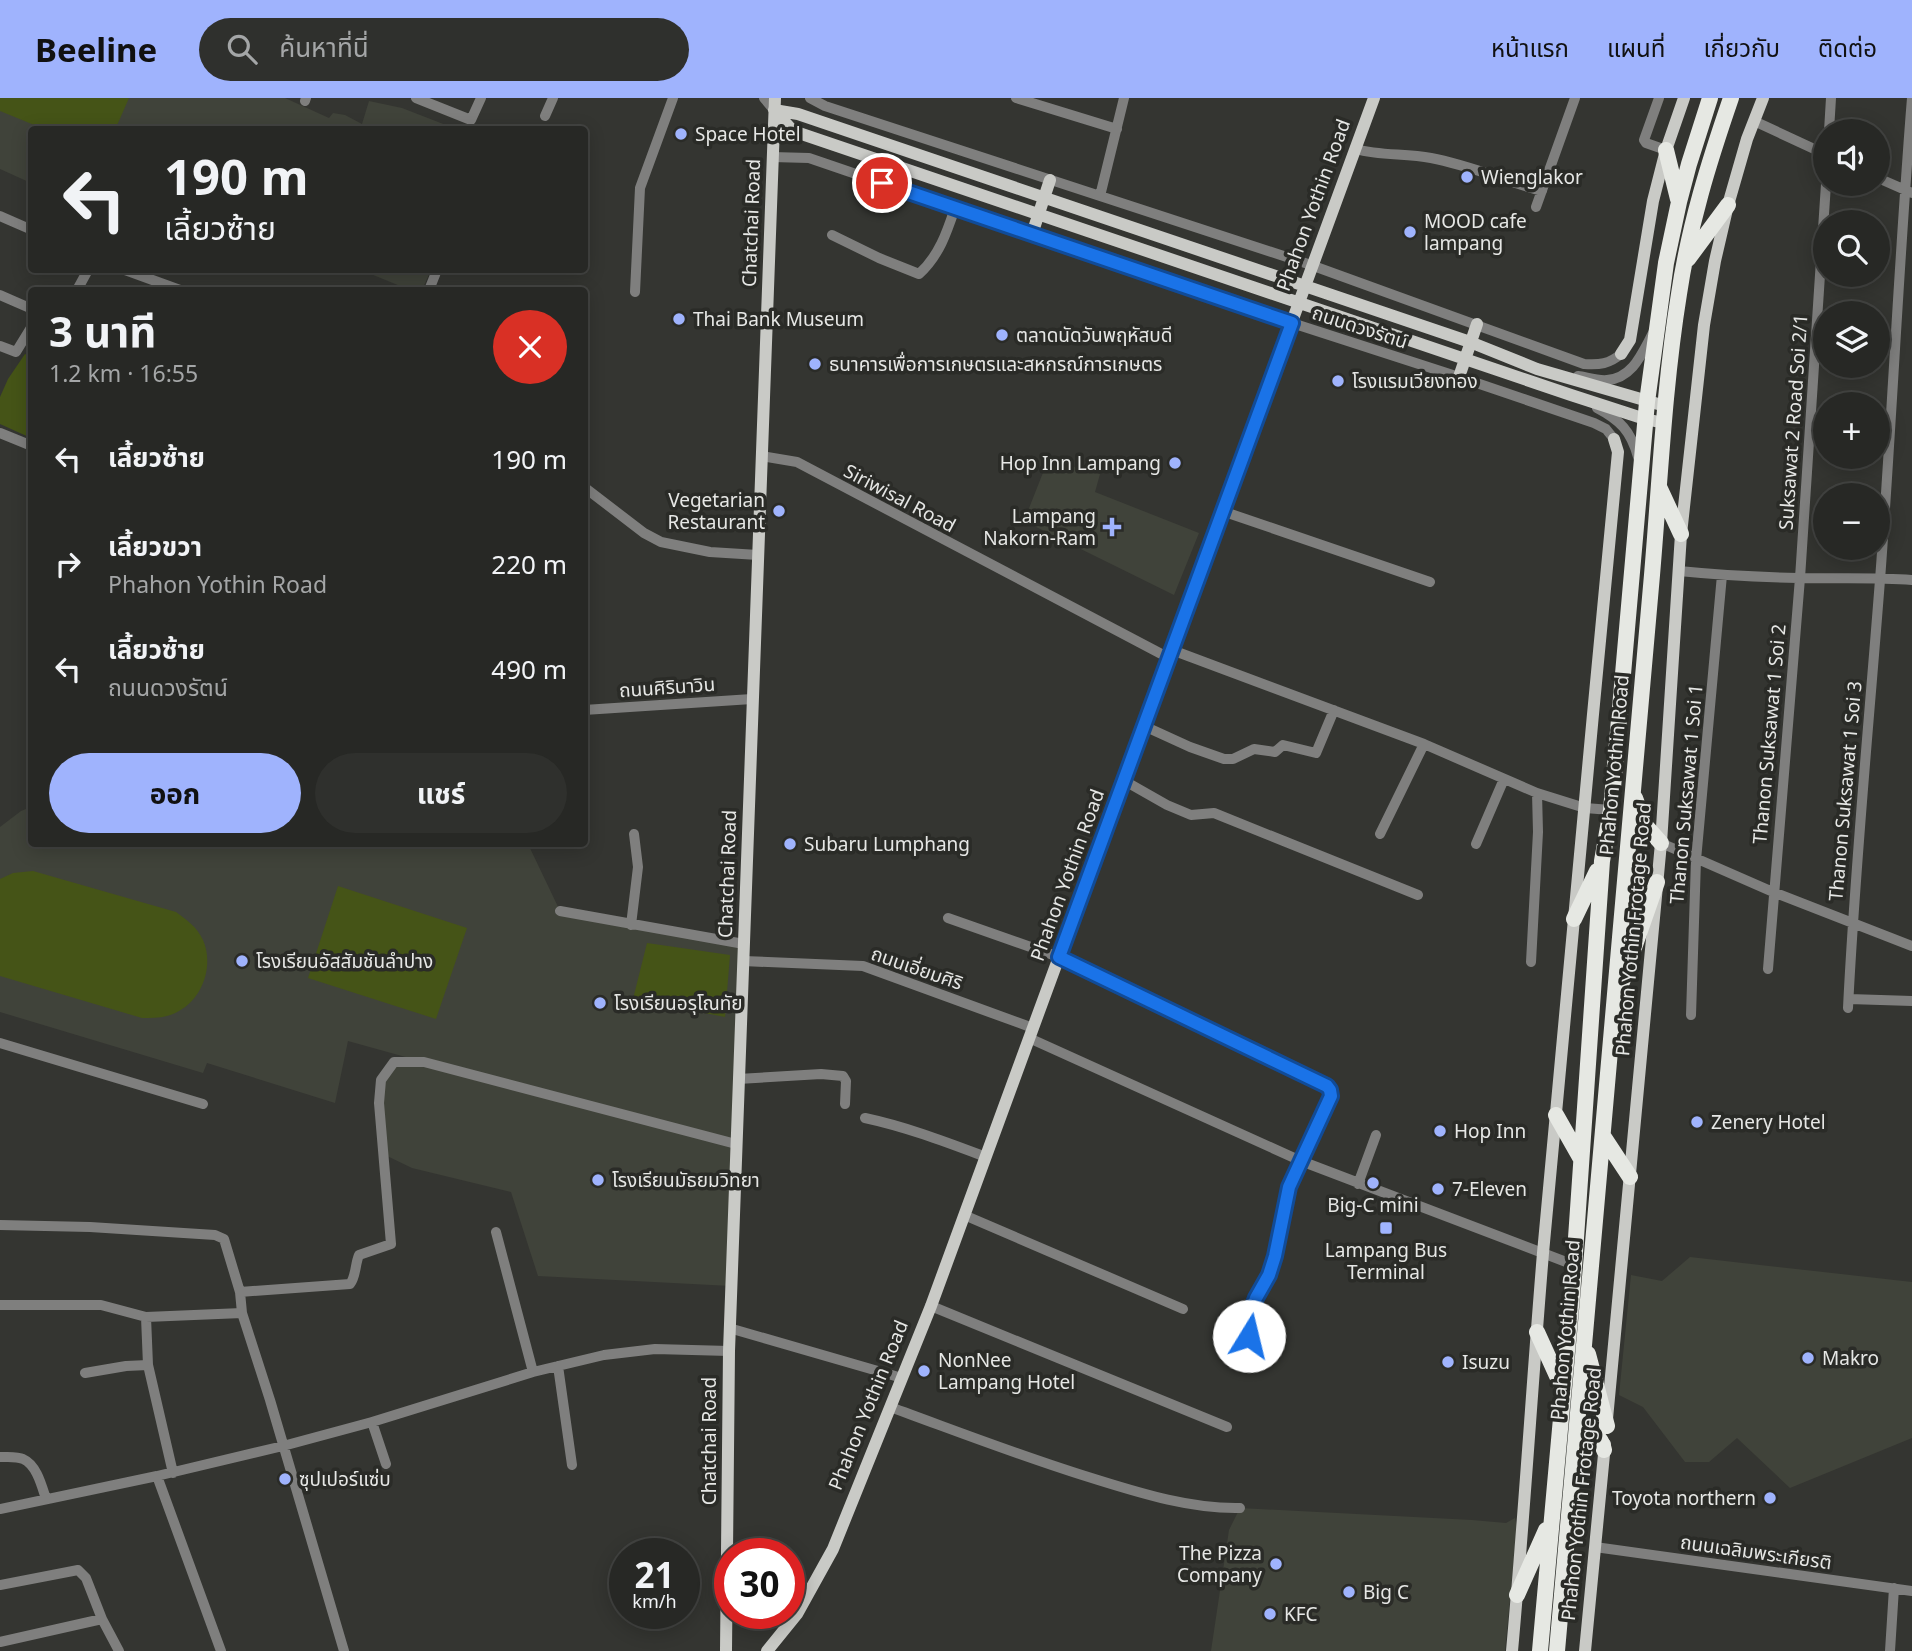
<!DOCTYPE html>
<html lang="th">
<head>
<meta charset="utf-8">
<style>
  :root { --surface:#272825; --page:#2f302d; --text:#f1f3f6; --muted:#a4a6a7; --line:#434442; --accent:#9fb3fd }
  body { margin:0; font-family:"Noto Sans","Noto Sans Thai",sans-serif; background:var(--page); color:var(--text); height:100vh; display:flex; flex-direction:column; font-size:26px; white-space:nowrap }
  * { box-sizing:border-box; margin:0 }
  p { font-size:23px; color:var(--muted) }
  .icon { flex:none; width:38px; height:38px; fill:none; stroke:currentColor; stroke-width:2; stroke-linecap:round; stroke-linejoin:round }
  .map { position:relative; flex:1; overflow:hidden }
  .side { position:absolute; left:28px; top:189px; width:560px; height:560px; display:flex; flex-direction:column; background:var(--surface); border-radius:7px; box-shadow:0 4px 18px #0003,0 0 0 2px var(--line) }
  .side>* { flex:none }
  .banner { position:absolute; left:28px; top:28px; width:560px; height:147px; border-radius:7px; box-shadow:0 4px 18px #0003,0 0 0 2px var(--line); background:#272825; color:var(--text); overflow:hidden }
  .fabs { position:absolute; left:1813px; top:21px; display:grid; gap:14px }
  .fabs a { display:grid; place-items:center; width:77px; height:77px; border-radius:50%; background:var(--surface); box-shadow:0 4px 18px #0003,0 0 0 2px var(--line); font-size:35px }
  .speed { position:absolute; left:609px; top:1440px; display:flex; gap:14px; font-size:35px; font-weight:700; text-align:center }
  .speed>* { display:grid; place-content:center; width:91px; height:91px; border-radius:50%; background:var(--surface); box-shadow:0 4px 18px #0003,0 0 0 2px var(--line); line-height:1 }
  .speed small { font-size:18px; font-weight:400 }
  .speed .limit { border:10px solid #d22; background:#fff; color:#111 }
  .pin { position:absolute; display:grid; place-items:center; width:60px; height:60px; color:#fff; margin:-30px; border:4px solid #fff; border-radius:50%; box-shadow:0 2px 7px #0007 }
  .me { position:absolute; width:77px; margin:-38px; rotate:9deg; stroke-linejoin:round; filter:drop-shadow(0 0 5px #0008) }
  .turn { display:flex; align-items:center; gap:24px; height:147px; padding:0 21px; font-size:32px }
  .turn .icon { width:91px; height:91px; stroke-width:2.5 }
  .turn b { display:block; font-size:49px; line-height:60px }
  .round { display:grid; place-items:center; flex:none; width:74px; height:74px; border-radius:37px; background:var(--page) }
  .headline { display:flex; align-items:center; justify-content:space-between; height:119px; padding:0 21px }
  h1 { font-size:42px; font-weight:700; line-height:52px }
  .cta { display:flex; gap:14px; margin-top:auto; padding:14px 21px }
  .cta a { flex:1; height:80px; border-radius:42px; background:var(--accent); color:#111; font-size:28px; font-weight:700; line-height:80px; text-align:center }
  .cta a+a { background:var(--page); color:var(--text) }
  ul { padding:0; list-style:none }
  li { display:flex; align-items:center; gap:21px; height:105px; padding:0 21px }
  li div { flex:1 }
  li b { display:block; font-size:26px }
  li em { font-style:normal }
  header { display:flex; align-items:center; gap:42px; box-sizing:border-box; height:98px; padding:0 35px; background:var(--accent); color:#111 }
  header strong { font-size:33px }
  nav { display:flex; gap:38px; margin-inline-start:auto; font-size:24px }
  .search { width:490px; height:63px; background:var(--page); display:flex; align-items:center; gap:18px; box-sizing:border-box; padding:0 24px; border-radius:38px; color:var(--muted); font-size:26px }
  .map>svg:first-child { display:block }
  .built { fill:#40433a }
  .green { fill:#455417 }
  .lines { fill:none; stroke-linecap:round; stroke-linejoin:round }
  .minor { stroke:#7f7f7e; stroke-width:10 }
  .major { stroke:#c9cac6; stroke-width:12 }
  .highway { stroke:#e6e8e3; stroke-width:16 }
  .route-casing { stroke:#114b97; stroke-width:18 }
  .route { stroke:#1a73e8; stroke-width:12 }
  .poi-dot { fill:#9fb3fd; stroke:#2a2b27; stroke-width:2.5 }
  .labels { text-anchor:middle; stroke-width:7; stroke-linejoin:round; paint-order:stroke }
  .poi-label { font-size:19px; fill:#e6e7e5; stroke:#2a2b27; text-anchor:start }
  .street-label { font-size:19px; fill:#e6e7e5; stroke:#2a2b27 }
</style>
</head>
<body>
<header>
<strong>Beeline</strong>
<div class="search"><svg class="icon" aria-label="search" viewBox="0 0 24 24"><circle cx="10" cy="10" r="6"/><path d="M15 15l6 6"/></svg>ค้นหาที่นี่</div>
<nav><a>หน้าแรก</a><a>แผนที่</a><a>เกี่ยวกับ</a><a>ติดต่อ</a></nav>
</header>
<div class="map">
<svg width="1912" height="1553" viewBox="0 0 1912 1553">
  <rect width="100%" height="100%" fill="#343531"/>
  <path class="built" d="M0,0H285L329,20L333,15L345,17L362,26L369,3L402,10L451,29L465,28V31L32,32L31,85L0,71Z
    M361,172H431L422,192H410Z
    M1048,362L1100,376L1095,394L1199,435L1174,497L1024,423Z
    M31,709L32,746H528L560,813L744,846L731,1188L538,1178L511,1094L412,1070L383,1056L381,982L394,964L420,963L348,943L335,1005L207,965L203,975L0,914V729L21,713Z
    M1690,1159L1912,1184V1340L1790,1390L1737,1340L1709,1364H1685L1643,1309L1619,1297L1631,1177L1662,1183Z
    M1240,1410L1472,1422L1506,1425L1515,1420L1517,1428L1505,1553H1211L1229,1432Z"/>
  <path class="green" d="M0,0H129L115,32L44,31L0,13Z
    M25,256L31,258V340L0,326V299L8,281Z
    M33,773L176,814C187,822 197,829 203,842C214,867 203,900 179,913C168,920 155,920 142,920L0,878V781L13,775Z
    M338,788L467,830L436,921L308,880Z
    M647,845L730,857L725,919L633,901Z"/>
  <g class="lines">
    <path class="minor" d="M416,0L471,22L481,0
      M764,0L774,12
      M810,0L825,8L1308,166L1584,266C1600,267 1609,266 1621,256
      M1016,0L1117,31
      M1659,0L1644,42L1646,45L1666,52
      M305,3L306,0
      M545,18L553,0
      M1754,23L1825,56
      M1829,33L1831,0
      M1356,51C1380,58 1406,55 1431,60C1469,67 1505,83 1542,93
      M772,59L809,60L1292,225L1459,279L1594,325L1606,331L1614,341
      M1878,80L1912,95
      M1100,98L1124,0
      M1536,109L1575,0
      M0,118L32,132
      M832,137L879,160L919,176C939,158 947,134 955,110
      M125,172L180,192
      M77,192L88,172
      M429,192L437,172
      M635,194L640,90L673,0
      M0,197L32,211
      M0,248L16,254L32,228
      M1578,278C1586,279 1598,283 1607,282C1633,280 1642,255 1653,235
      M1597,310C1620,322 1631,333 1638,359
      M1810,332H1825
      M0,335L32,348
      M761,358L797,364L1169,560
      M584,389L644,435L661,444L710,454L758,457
      M1222,413L1430,484
      M1679,473C1719,477 1758,479 1798,480C1836,481 1874,479 1912,482
      M1172,552L1424,646L1537,695L1585,710L1611,712
      M584,612L752,601
      M1144,628L1190,649L1224,661H1233L1254,651L1275,654L1283,647L1316,655L1334,612
      M1123,682L1167,707L1191,717L1214,715L1418,797
      M1380,736L1424,646
      M1661,745L1773,794L1912,848
      M1476,746L1504,681
      M560,813L744,846
      M948,820L1059,859L1327,988L1330,992L1331,997L1289,1089L1274,1158L1269,1176L1256,1200L1250,1216L1249,1238L1256,1263
      M631,827L638,769L634,736
      M743,863L863,868L1033,930
      M1531,864L1538,734L1537,695
      M1768,871L1800,480L1826,86
      M1849,901L1912,903
      M1848,910C1855,767 1869,625 1880,482C1892,321 1899,160 1912,0
      M1691,917L1696,762L1722,477
      M1029,940L1301,1063L1574,1167
      M0,945L203,1006
      M738,981L821,976L843,978L846,983L845,1006
      M865,1020C907,1029 946,1044 986,1059
      M1358,1086L1376,1037
      M964,1117L1183,1211
      M0,1127L90,1129L215,1137L224,1141L240,1194L242,1215L270,1302L344,1553
      M496,1134L533,1274
      M240,1194L350,1186C356,1179 355,1166 359,1157L391,1146L379,1005L381,982L394,964H424L736,1046
      M0,1207H101L146,1219L242,1215
      M931,1208L1227,1329
      M146,1219L148,1267L173,1375
      M729,1230L902,1280
      M558,1268L572,1367
      M85,1275L126,1268L148,1267
      M890,1309C959,1334 1028,1361 1098,1382C1143,1396 1192,1411 1240,1410
      M372,1324L386,1366
      M0,1359C7,1359 17,1358 23,1361C37,1367 42,1389 46,1401
      M157,1378L221,1553
      M0,1411L157,1378L283,1348L372,1324L533,1274L604,1257L655,1251L729,1253
      M1595,1449L1912,1493
      M0,1487L78,1472L86,1480L102,1521L119,1553
      M0,1544L102,1521
      M1890,1553L1894,1490"/>
    <path class="major" d="M774,12L793,33L1571,297L1645,321L1664,325
      M774,12L798,16L1470,244L1537,271L1665,308
      M1032,136L1050,82
      M1621,256L1630,242L1653,103L1666,52L1684,0
      M1459,279L1477,226
      M1607,1321L1661,745L1681,436L1704,227L1715,163L1728,107L1747,41L1763,0
      M726,1553L729,1253L775,0
      M767,1553L797,1516L833,1451L931,1208L1374,0
      M1512,1553C1524,1421 1532,1288 1543,1155C1566,888 1593,621 1618,354L1614,341
      M1585,1553L1605,1346"/>
    <path class="highway" d="M1666,52L1678,101
      M1688,161L1728,107
      M1660,391L1681,436
      M1635,700L1645,727L1661,745
      M1574,821L1597,773
      M1622,884L1657,784
      M1556,1017L1581,1061
      M1603,1038L1630,1079
      M1537,1234L1562,1289
      M1588,1256L1607,1328
      M1576,1352L1584,1340L1589,1337C1599,1337 1602,1343 1604,1352
      M1517,1497L1546,1432
      M1540,1553L1572,1198L1602,763L1611,712L1647,304L1666,165L1679,104L1689,66L1710,0
      M1557,1553L1652,477C1660,383 1664,289 1679,196C1689,128 1709,64 1731,0"/>
  </g>
  <g class="lines">
    <g class="route-casing">
      <path id="route" d="M882,85L1292,225L1059,859L1327,988L1330,992L1331,998L1289,1089L1275,1158L1269,1177L1256,1200L1250,1216L1249,1238"/>
    </g>
    <use href="#route" class="route"/>
  </g>
  <g class="poi-dot">
    <circle cx="681" cy="36" r="7"/>
    <circle cx="1467" cy="79" r="7"/>
    <circle cx="1410" cy="134" r="7"/>
    <circle cx="679" cy="221" r="7"/>
    <circle cx="1002" cy="237" r="7"/>
    <circle cx="815" cy="266" r="7"/>
    <circle cx="1338" cy="283" r="7"/>
    <circle cx="1175" cy="365" r="7"/>
    <circle cx="779" cy="413" r="7"/>
    <path d="M1108.5 418.5h7v7h7v7h-7v7h-7v-7h-7v-7h7z"/>
    <circle cx="790" cy="746" r="7"/>
    <circle cx="242" cy="863" r="7"/>
    <circle cx="600" cy="905" r="7"/>
    <circle cx="1697" cy="1024" r="7"/>
    <circle cx="1440" cy="1033" r="7"/>
    <circle cx="598" cy="1082" r="7"/>
    <circle cx="1373" cy="1085" r="7"/>
    <circle cx="1438" cy="1091" r="7"/>
    <rect x="1379" y="1123" width="14" height="14" rx="3.5"/>
    <circle cx="1808" cy="1260" r="7"/>
    <circle cx="1448" cy="1264" r="7"/>
    <circle cx="924" cy="1273" r="7"/>
    <circle cx="285" cy="1381" r="7"/>
    <circle cx="1770" cy="1400" r="7"/>
    <circle cx="1276" cy="1466" r="7"/>
    <circle cx="1349" cy="1494" r="7"/>
    <circle cx="1270" cy="1516" r="7"/>
  </g>
  <g class="labels">
    <g class="poi-label">
      <text x="695" y="43">Space Hotel</text>
      <text x="1481" y="86">Wienglakor</text>
      <text x="1424" y="130">MOOD cafe<tspan x="1424" dy="22">lampang</tspan></text>
      <text x="693" y="228">Thai Bank Museum</text>
      <text x="1016" y="244">ตลาดนัดวันพฤหัสบดี</text>
      <text x="829" y="273">ธนาคารเพื่อการเกษตรและสหกรณ์การเกษตร</text>
      <text x="1352" y="290">โรงแรมเวียงทอง</text>
      <text x="1161" y="372" text-anchor="end">Hop Inn Lampang</text>
      <text x="765" y="409" text-anchor="end">Vegetarian<tspan x="765" dy="22">Restaurant</tspan></text>
      <text x="1096" y="425" text-anchor="end">Lampang<tspan x="1096" dy="22">Nakorn-Ram</tspan></text>
      <text x="804" y="753">Subaru Lumphang</text>
      <text x="256" y="870">โรงเรียนอัสสัมชันลำปาง</text>
      <text x="614" y="912">โรงเรียนอรุโณทัย</text>
      <text x="1711" y="1031">Zenery Hotel</text>
      <text x="1454" y="1040">Hop Inn</text>
      <text x="612" y="1089">โรงเรียนมัธยมวิทยา</text>
      <text x="1452" y="1098">7-Eleven</text>
      <text x="1373" y="1114" text-anchor="middle">Big-C mini</text>
      <text x="1386" y="1159" text-anchor="middle">Lampang Bus<tspan x="1386" dy="22">Terminal</tspan></text>
      <text x="1822" y="1267">Makro</text>
      <text x="938" y="1269">NonNee<tspan x="938" dy="22">Lampang Hotel</tspan></text>
      <text x="1462" y="1271">Isuzu</text>
      <text x="299" y="1388">ซุปเปอร์แซ่บ</text>
      <text x="1756" y="1407" text-anchor="end">Toyota northern</text>
      <text x="1262" y="1462" text-anchor="end">The Pizza<tspan x="1262" dy="22">Company</tspan></text>
      <text x="1363" y="1501">Big C</text>
      <text x="1284" y="1523">KFC</text>
    </g>
    <g class="street-label">
      <text transform="translate(1313 107) rotate(-70)" y="7">Phahon Yothin Road</text>
      <text transform="translate(751 125) rotate(-88)" y="7">Chatchai Road</text>
      <text transform="translate(1360 229) rotate(18)" y="7">ถนนดวงรัตน์</text>
      <text transform="translate(1793 324) rotate(-86)" y="7">Suksawat 2 Road Soi 2/1</text>
      <text transform="translate(900 400) rotate(28)" y="7">Siriwisal Road</text>
      <text transform="translate(667 589) rotate(-4)" y="7">ถนนศิรินาวิน</text>
      <text transform="translate(1769 636) rotate(-85)" y="7">Thanon Suksawat 1 Soi 2</text>
      <text transform="translate(1614 667) rotate(-85)" y="7">Phahon Yothin Road</text>
      <text transform="translate(1845 693) rotate(-85)" y="7">Thanon Suksawat 1 Soi 3</text>
      <text transform="translate(1686 696) rotate(-85)" y="7">Thanon Suksawat 1 Soi 1</text>
      <text transform="translate(727 776) rotate(-88)" y="7">Chatchai Road</text>
      <text transform="translate(1067 777) rotate(-70)" y="7">Phahon Yothin Road</text>
      <text transform="translate(1633 831) rotate(-85)" y="7">Phahon Yothin Frotage Road</text>
      <text transform="translate(917 870) rotate(19)" y="7">ถนนเอี่ยมศิริ</text>
      <text transform="translate(1565 1232) rotate(-85)" y="7">Phahon Yothin Road</text>
      <text transform="translate(868 1307) rotate(-68)" y="7">Phahon Yothin Road</text>
      <text transform="translate(709 1343) rotate(-90)" y="7">Chatchai Road</text>
      <text transform="translate(1581 1396) rotate(-84)" y="7">Phahon Yothin Frotage Road</text>
      <text transform="translate(1756 1454) rotate(8)" y="7">ถนนเฉลิมพระเกียรติ</text>
    </g>
  </g>
</svg>
<div class="fabs">
<a><svg class="icon" aria-label="sound" viewBox="0 0 24 24"><path d="M4 9h4l5-4v14l-5-4H4zM17 9q2 3 0 6"/></svg></a>
<a><svg class="icon" aria-label="search" viewBox="0 0 24 24"><circle cx="10" cy="10" r="6"/><path d="M15 15l6 6"/></svg></a>
<a><svg class="icon" aria-label="layers" viewBox="0 0 24 24"><path d="M12 4l9 5-9 5-9-5zM3 14l9 5 9-5"/></svg></a>
<a>+</a>
<a>−</a>
</div>
<div class="speed"><div>21<small>km/h</small></div><div class="limit">30</div></div>
<div class="pin" style="left:882px;top:85px;background:#d93025"><svg class="icon" aria-label="arrive" viewBox="0 0 24 24"><path d="M6 21V4h12l-3 4 3 4H6"/></svg></div>
<svg class="me" style="left:1249px;top:1238px" viewBox="-20 -20 40 40"><circle r="19" fill="#fff"/><path d="M0-13L10 11 0 6-10 11z" fill="#1a73e8"/></svg>
<div class="banner">
<div class="turn"><svg class="icon" aria-label="left" viewBox="0 0 24 24"><path d="M17 20v-9H6M10 6l-5 5 5 5"/></svg><div><b>190 m</b>เลี้ยวซ้าย</div></div>
</div>
<section class="side">
<div class="headline"><div><h1>3 นาที</h1><p>1.2 km · 16:55</p></div><a class="round" style="background:#d93025;color:#fff"><svg class="icon" aria-label="close" viewBox="0 0 24 24"><path d="M6 6l12 12M18 6L6 18"/></svg></a></div>
<ul>
<li><svg class="icon" aria-label="left" viewBox="0 0 24 24"><path d="M17 20v-9H6M10 6l-5 5 5 5"/></svg><div><b>เลี้ยวซ้าย</b></div><em>190 m</em></li>
<li><svg class="icon" aria-label="right" viewBox="0 0 24 24"><path d="M7 20v-9h11M14 6l5 5-5 5"/></svg><div><b>เลี้ยวขวา</b><p>Phahon Yothin Road</p></div><em>220 m</em></li>
<li><svg class="icon" aria-label="left" viewBox="0 0 24 24"><path d="M17 20v-9H6M10 6l-5 5 5 5"/></svg><div><b>เลี้ยวซ้าย</b><p>ถนนดวงรัตน์</p></div><em>490 m</em></li>
</ul>
<div class="cta"><a>ออก</a><a>แชร์</a></div>
</section>
</div>
</body>
</html>
